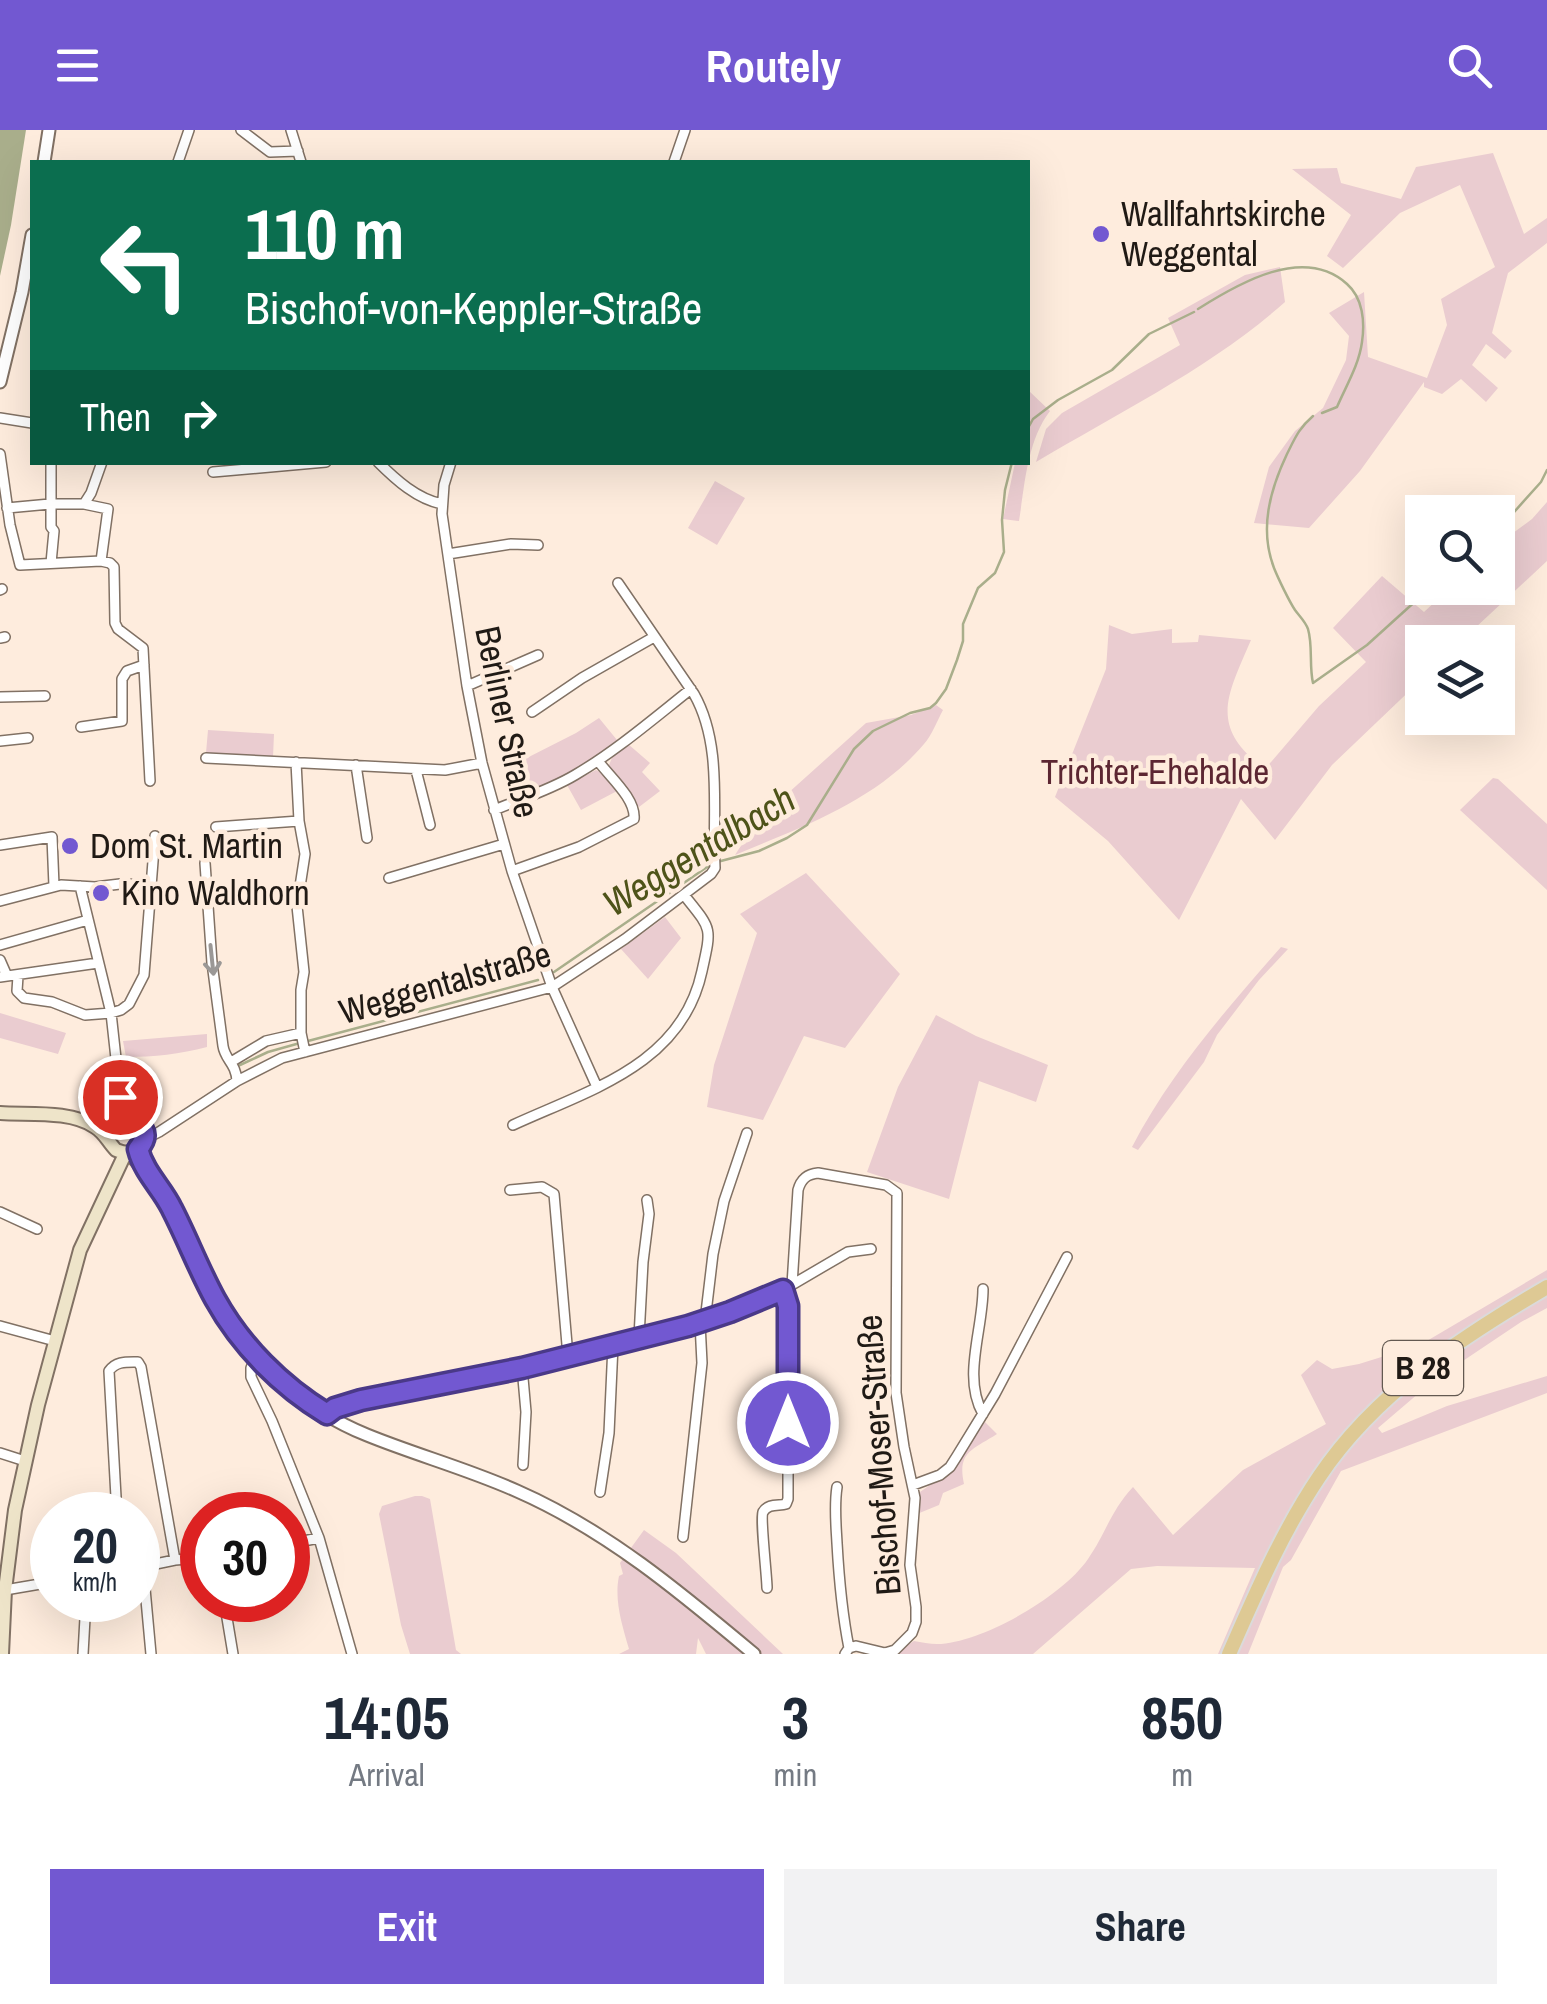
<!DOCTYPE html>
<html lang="en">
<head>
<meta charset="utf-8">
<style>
  :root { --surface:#fff; --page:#f2f2f3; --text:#1f2937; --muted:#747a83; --accent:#7258d1 }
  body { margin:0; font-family:"Archivo Narrow",sans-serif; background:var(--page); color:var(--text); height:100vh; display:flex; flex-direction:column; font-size:38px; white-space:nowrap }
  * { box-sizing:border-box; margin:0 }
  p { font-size:32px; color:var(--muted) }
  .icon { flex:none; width:55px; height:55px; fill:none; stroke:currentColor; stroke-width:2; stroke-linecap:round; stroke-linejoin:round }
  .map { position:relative; height:1524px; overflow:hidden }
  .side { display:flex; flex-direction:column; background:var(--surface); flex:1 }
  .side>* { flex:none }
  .hud { position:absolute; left:30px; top:30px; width:1000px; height:305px; border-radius:0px; box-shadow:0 10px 40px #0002; background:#0b6e4f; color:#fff; overflow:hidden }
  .buttons { position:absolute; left:1405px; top:365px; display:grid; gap:20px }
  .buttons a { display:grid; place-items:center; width:110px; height:110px; border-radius:0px; background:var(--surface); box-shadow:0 10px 40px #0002; font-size:50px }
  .speed { position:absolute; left:30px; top:1362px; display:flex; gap:20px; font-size:50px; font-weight:700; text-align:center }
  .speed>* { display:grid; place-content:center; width:130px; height:130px; border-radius:50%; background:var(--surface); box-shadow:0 10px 40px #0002; line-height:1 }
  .speed small { font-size:25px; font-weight:400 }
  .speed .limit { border:15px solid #d22; background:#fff; color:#111 }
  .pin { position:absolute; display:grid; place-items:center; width:85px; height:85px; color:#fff; margin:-42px; border:5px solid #fff; border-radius:50%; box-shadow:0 2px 10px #0007 }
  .me { position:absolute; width:110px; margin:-55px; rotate:0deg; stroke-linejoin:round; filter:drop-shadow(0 0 8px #0008) }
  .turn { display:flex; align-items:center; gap:35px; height:210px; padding:0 50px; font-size:45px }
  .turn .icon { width:130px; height:130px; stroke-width:2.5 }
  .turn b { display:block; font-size:70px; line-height:85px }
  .then { display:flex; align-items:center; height:95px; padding:0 50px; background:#0003; gap:20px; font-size:38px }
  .eta { display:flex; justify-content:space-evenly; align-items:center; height:170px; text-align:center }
  .eta b { font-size:60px; font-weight:700; line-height:70px }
  .button { display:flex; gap:20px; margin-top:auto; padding:20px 50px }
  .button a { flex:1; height:115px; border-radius:0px; background:var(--accent); color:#fff; font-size:40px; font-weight:700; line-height:115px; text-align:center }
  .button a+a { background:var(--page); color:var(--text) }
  header { display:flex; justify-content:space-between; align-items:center; height:130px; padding:0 50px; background:var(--accent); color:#fff; font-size:45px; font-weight:700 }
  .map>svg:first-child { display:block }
  .green { fill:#eaccd0 }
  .water { fill:#a9ae8b }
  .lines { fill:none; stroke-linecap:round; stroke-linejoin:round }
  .stream { stroke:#a9ae8b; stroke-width:2.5 }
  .minor-casing { stroke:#817164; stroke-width:12 }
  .tertiary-casing { stroke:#817164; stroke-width:15 }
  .secondary-casing { stroke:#817164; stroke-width:16 }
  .primary-casing { stroke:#dbdada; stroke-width:18 }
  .minor { stroke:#fff; stroke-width:9 }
  .tertiary { stroke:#fff; stroke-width:11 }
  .secondary { stroke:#eee4c9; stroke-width:12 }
  .primary { stroke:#dec994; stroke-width:14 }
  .oneway { stroke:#9b9896 }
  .route-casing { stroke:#4a3988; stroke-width:25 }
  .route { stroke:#7258d1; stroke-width:18 }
  .poi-dot { fill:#7258d1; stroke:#feecdd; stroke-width:4 }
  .labels { text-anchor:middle; stroke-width:9; stroke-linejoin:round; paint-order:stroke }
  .shield { fill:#feecdd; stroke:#635951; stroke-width:2.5 }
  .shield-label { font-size:32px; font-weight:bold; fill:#201a15 }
  .poi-label { font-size:35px; fill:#201a15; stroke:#feecdd; text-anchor:start }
  .street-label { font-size:35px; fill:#201a15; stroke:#feecdd }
  .park-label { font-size:35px; fill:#5c2632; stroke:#feecdd }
  .water-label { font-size:38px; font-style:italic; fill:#4e5319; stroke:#feecdd }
</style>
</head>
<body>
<header><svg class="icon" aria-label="menu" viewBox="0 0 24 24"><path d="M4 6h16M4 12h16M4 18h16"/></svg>Routely<svg class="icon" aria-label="search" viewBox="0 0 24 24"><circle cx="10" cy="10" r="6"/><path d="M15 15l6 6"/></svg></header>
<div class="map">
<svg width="1547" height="1524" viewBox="0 0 1547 1524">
  <rect width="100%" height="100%" fill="#feecdd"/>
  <path class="green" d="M1493,23L1524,104L1547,88V113L1508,143L1492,203L1512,221L1505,229L1486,214L1472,235L1498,258L1486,272L1461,249L1442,264L1424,257V252L1360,341L1309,398L1254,393L1269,337L1295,301L1323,278L1346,230L1349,206L1329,183L1364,162L1368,227L1427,248L1447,195L1441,169L1495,137L1460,55L1400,83L1343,138L1327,126L1351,85L1292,39L1337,38L1341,53L1401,69L1416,37Z
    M1280,137L1285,172C1212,237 1120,282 1036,332L1046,299L1062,283L1180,215L1168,188L1245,145Z
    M1028,260L1050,281C1027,311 1025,354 1019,391L1003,389L1015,333L1028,332Z
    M715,351L745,368L717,415L688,398Z
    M1547,372V431L1460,512H1422V549L1332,635L1275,710L1241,669L1179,790L1108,711L1055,667L1106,539L1109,495L1132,504L1172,499V513L1198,512L1199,505L1251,510C1227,566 1208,597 1265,639L1319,576L1366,532L1333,498L1382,446L1424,482L1450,458H1498V414L1532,389Z
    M936,575L943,580C937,591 932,605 924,614C876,671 802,697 735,725L756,692L866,593L911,585Z
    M599,588L617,610C589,633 560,649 527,663L515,634L576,603Z
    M208,600L274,604L273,627L206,623Z
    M628,614L650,633L642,642L660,661L639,677L609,635L612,628Z
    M596,640L602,643L617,661L581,680L567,655Z
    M1493,648L1498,649L1547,694V760L1460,680Z
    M806,743L900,844L845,918L804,906L763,990L707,977L714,935L757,803L740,784Z
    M665,787L681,808L648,849L621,819Z
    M1281,817L1288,819L1259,850L1217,905L1204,932L1138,1020L1132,1017C1171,942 1226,880 1281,817Z
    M0,883L66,903L58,924L0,908Z
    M936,885L976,906L1048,935L1036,972L979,951L949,1069L867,1042L898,957Z
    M207,904V917C180,924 154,927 126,927L123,911Z
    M1547,1140V1178L1521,1192L1433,1251L1378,1298L1382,1303L1447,1276L1547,1246V1263L1341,1341L1291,1430L1283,1437L1248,1524H1218L1255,1438L1157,1436L1131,1439L1033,1524H894L914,1511C921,1512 930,1514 937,1514C982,1513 1063,1466 1088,1429C1106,1403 1110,1382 1133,1357L1173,1405L1243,1340L1326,1294L1301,1245L1317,1230L1332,1239L1359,1234L1420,1215Z
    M985,1292L997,1304C972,1320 957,1322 964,1354L943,1363L939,1375L917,1384L920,1362L953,1339Z
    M415,1366H422L430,1369L456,1520L461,1524H410L401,1495L379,1384L382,1376Z
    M644,1400L676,1423L783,1524H706L698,1508L696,1524H619L629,1519C622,1495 614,1470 619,1446L623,1444L620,1433Z"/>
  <path class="water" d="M0,0H26L11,95L0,146Z"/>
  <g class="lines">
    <path class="stream" d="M1198,179C1239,153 1304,115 1347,154C1363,168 1365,192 1362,212C1359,235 1346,256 1337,277L1322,283
      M1313,286C1299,298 1295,308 1287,324C1270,360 1259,399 1274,438C1278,448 1289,471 1295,480C1300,487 1305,491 1308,499C1313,516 1309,536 1313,553L1367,515L1430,458
      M1028,298L1033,289L1058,270L1112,240L1149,204L1194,182
      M1498,400L1541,352L1547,340
      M717,732L759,721L787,708L807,695L854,619L873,601L910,583L930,578L936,573L946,559L957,530L963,511V494L978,458L995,443L1004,422L1002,390L1005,360L1012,332
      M554,842L710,735
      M308,911L538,850
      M240,935L268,922L300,913"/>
    <g class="minor-casing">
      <path id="minor" d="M241,0L270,22L298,21
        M291,0L301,32
        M178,32L189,0
        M674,32L685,0
        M0,288L32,293
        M0,324L10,395L20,435L101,431L110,433L114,437L115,493L118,499L143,518L150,651
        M378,332C396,350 417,369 442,374
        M451,332L444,355L442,384L467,556L482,633L512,741L552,857L597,957
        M51,333V397L54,401L51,433
        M213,342L326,332
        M84,374L108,379L101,431
        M7,378L50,374H84L91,363L102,332
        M448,424L511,414L538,415
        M0,460L2,459
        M0,508L5,507
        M467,556L538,525
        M0,567L45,566
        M532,582L582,548L654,507
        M81,597L122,591V549L127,541L144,535
        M0,611L28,608
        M206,628L445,640L482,633
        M296,632L299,691L305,724L297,776L304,842L301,860V903L305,922
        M356,635L367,708
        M416,640L430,695
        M494,680C521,669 550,660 575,645C616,621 653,589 691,559
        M216,697L299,691
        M0,715L52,707L54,756
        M205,733L212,833L223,916C225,930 236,933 237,951
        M512,741L579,717L634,689C636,669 610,647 598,631
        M389,748L504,714
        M80,756L111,883L122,983L119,989
        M0,771L61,755L95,757L120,754L152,755
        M0,815L88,790
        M0,830L7,846
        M18,846L17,861L24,868L52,872L85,885L111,883L121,880L129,874L144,845L155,706
        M0,847L98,833
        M231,932L266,911L301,903
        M513,995C589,960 682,935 702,841C712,796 712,800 684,765
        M143,1010L159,1002L237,951L282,928L552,857L625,809L711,744L715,738C712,682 723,615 694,564L618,453
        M510,1060L542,1057L554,1064L568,1226
        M0,1082L37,1099
        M792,1155L798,1060C801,1049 807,1044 818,1043L886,1055L897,1063L896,1263L904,1317L915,1368L910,1435L916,1477V1492L912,1503L895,1520L885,1523L856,1516L849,1518L845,1524
        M983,1159C983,1200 962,1247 983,1284
        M705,1191L713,1124L724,1071L747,1003
        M0,1196L55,1211
        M639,1207L643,1132L649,1084L647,1070
        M256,1226L251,1238V1247L272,1291L319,1408L352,1524
        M522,1237L526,1282L523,1335
        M327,1284L335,1278L350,1273L522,1237L700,1193L783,1160L848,1122L871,1119
        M0,1323L25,1331
        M913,1355L940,1345L950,1337L957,1326L995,1264L1067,1127
        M837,1357C834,1376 836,1394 837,1413C839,1449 842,1483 849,1518
        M600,1362L609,1303L613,1215
        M117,1385L109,1241C116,1231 126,1232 138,1232L141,1237L175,1430
        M683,1407L702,1233L700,1193
        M288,1414L319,1408
        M141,1437L175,1430L202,1428
        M143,1437L151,1524
        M1,1458L5,1460L52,1452
        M767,1458C767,1446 760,1388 763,1382C768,1373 779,1376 786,1374L788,1369V1177L783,1160
        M224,1470L233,1524
        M83,1524L86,1470"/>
    </g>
    <g class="tertiary-casing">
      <path id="tertiary" d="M44,32L49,0
        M0,252L22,162L32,105
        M129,1023L163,1063L171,1075C185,1107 199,1140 216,1171C249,1229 304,1280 367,1305C416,1325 468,1339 517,1361C606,1400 680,1462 754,1524"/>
    </g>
    <g class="secondary-casing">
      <path id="secondary" d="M0,983C28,985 71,980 95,997C105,1003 108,1012 116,1020C158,1037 148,968 112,994L108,1008
        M2,1524L5,1460L15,1380L38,1275L80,1120L125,1024"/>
    </g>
    <g class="primary-casing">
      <path id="primary" d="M1229,1524C1256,1463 1282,1402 1319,1347C1375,1263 1462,1207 1547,1157"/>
    </g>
    <use href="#minor" class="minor"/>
    <use href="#tertiary" class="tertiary"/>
    <use href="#secondary" class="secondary"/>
    <use href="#primary" class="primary"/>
  </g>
  <defs><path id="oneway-shaft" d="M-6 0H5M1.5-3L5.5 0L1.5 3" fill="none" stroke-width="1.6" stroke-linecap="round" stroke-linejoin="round" transform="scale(2.5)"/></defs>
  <use class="oneway" href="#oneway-shaft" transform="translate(212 830) rotate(84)"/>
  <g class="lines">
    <g class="route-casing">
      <path id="route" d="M120,967L123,984C137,993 154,1000 138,1019C144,1043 162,1058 172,1079C187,1108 199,1140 215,1169C241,1216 281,1256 327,1284L335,1278L361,1270L522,1238L688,1196L730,1182L783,1160L788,1176V1293"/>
    </g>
    <use href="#route" class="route"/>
  </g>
  <g class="poi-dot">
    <circle cx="1101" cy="104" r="10"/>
    <circle cx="70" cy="716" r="10"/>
    <circle cx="101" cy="763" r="10"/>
  </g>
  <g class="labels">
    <rect class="shield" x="1383" y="1211" width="80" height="54" rx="8"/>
    <g class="shield-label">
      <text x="1423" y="1249">B 28</text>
    </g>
    <g class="poi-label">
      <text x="1121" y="96">Wallfahrtskirche<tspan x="1121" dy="40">Weggental</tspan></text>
      <text x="90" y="728">Dom St. Martin</text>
      <text x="121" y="775">Kino Waldhorn</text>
    </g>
    <g class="street-label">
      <text transform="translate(507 592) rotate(78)" y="12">Berliner Straße</text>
      <text transform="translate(445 853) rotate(-16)" y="12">Weggentalstraße</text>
      <text transform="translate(879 1325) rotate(-94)" y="12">Bischof-Moser-Straße</text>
    </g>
    <g class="park-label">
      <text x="1155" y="654">Trichter-Ehehalde</text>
    </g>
    <g class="water-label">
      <text transform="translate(699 721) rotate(-31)" y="13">Weggentalbach</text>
    </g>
  </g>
</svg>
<div class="buttons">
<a><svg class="icon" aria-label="search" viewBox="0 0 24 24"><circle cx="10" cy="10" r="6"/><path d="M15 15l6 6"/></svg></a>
<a><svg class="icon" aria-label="layers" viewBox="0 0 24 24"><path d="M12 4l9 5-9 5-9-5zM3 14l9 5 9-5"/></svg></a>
</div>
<div class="speed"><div>20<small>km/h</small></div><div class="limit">30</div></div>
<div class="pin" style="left:120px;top:967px;background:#d93025"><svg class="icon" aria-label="arrive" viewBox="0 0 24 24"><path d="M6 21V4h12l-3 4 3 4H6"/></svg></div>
<svg class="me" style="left:788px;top:1293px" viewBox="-20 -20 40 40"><circle r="17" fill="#7258d1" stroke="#fff" stroke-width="3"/><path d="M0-11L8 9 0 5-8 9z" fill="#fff"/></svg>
<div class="hud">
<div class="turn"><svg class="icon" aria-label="left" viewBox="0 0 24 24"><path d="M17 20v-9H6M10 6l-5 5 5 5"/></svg><div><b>110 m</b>Bischof-von-Keppler-Straße</div></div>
<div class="then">Then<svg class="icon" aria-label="right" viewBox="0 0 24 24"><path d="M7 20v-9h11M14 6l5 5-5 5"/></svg></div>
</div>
</div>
<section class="side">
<div class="eta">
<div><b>14:05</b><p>Arrival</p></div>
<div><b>3</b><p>min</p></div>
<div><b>850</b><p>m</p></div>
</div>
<div class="button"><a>Exit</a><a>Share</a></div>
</section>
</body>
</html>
